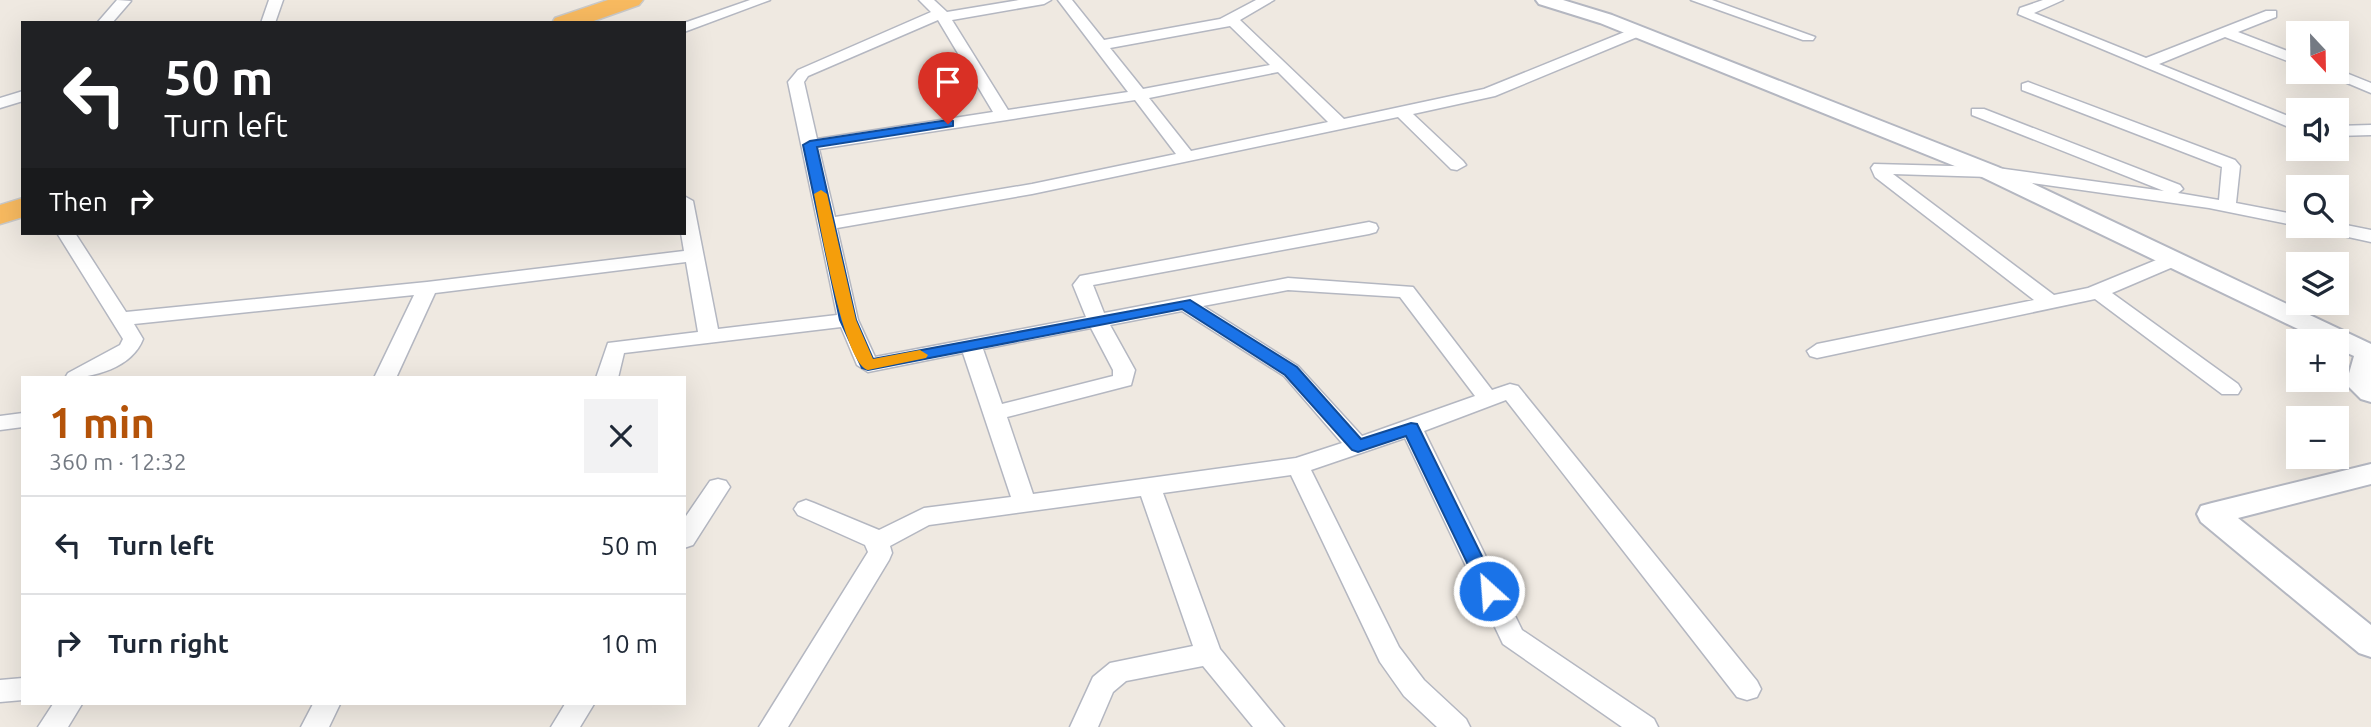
<!DOCTYPE html>
<html lang="en">
<head>
<meta charset="utf-8">
<style>
  :root { --surface:#fff; --page:#f2f2f3; --text:#1f2937; --muted:#747a83; --line:#e0e1e3; --accent:#b45309 }
  body { margin:0; font-family:Ubuntu,sans-serif; background:var(--page); color:var(--text); height:100vh; display:flex; flex-direction:column; font-size:26px; white-space:nowrap }
  * { box-sizing:border-box; margin:0 }
  p { font-size:23px; color:var(--muted) }
  .icon { flex:none; width:38px; height:38px; fill:none; stroke:currentColor; stroke-width:2; stroke-linecap:round; stroke-linejoin:round }
  .map { position:relative; flex:1; overflow:hidden }
  .side { position:absolute; left:21px; top:376px; width:665px; height:329px; display:flex; flex-direction:column; background:var(--surface); border-radius:0px; box-shadow:0 7px 28px #0002 }
  .side>* { flex:none }
  .banner { position:absolute; left:21px; top:21px; width:665px; height:214px; border-radius:0px; box-shadow:0 7px 28px #0002; background:#202124; color:#fff; overflow:hidden }
  .needle { width:46px; rotate:158deg }
  .buttons { position:absolute; left:2286px; top:21px; display:grid; gap:14px }
  .buttons a { display:grid; place-items:center; width:63px; height:63px; border-radius:0px; background:var(--surface); box-shadow:0 7px 28px #0002; font-size:35px }
  .pin { position:absolute; display:grid; place-items:center; width:60px; height:60px; color:#fff; margin:-72px -30px; border-radius:50% 50% 50% 0; rotate:-45deg; box-shadow:0 0 7px #0007 }
  .pin .icon { rotate:45deg }
  .me { position:absolute; width:77px; margin:-38px; rotate:334deg; stroke-linejoin:round; filter:drop-shadow(0 0 5px #0008) }
  .turn { display:flex; align-items:center; gap:24px; height:147px; padding:0 28px; font-size:32px }
  .turn .icon { width:91px; height:91px; stroke-width:2.5 }
  .turn b { display:block; font-size:49px; line-height:60px }
  .then { display:flex; align-items:center; height:66px; padding:0 28px; background:#0003; gap:14px; font-size:26px }
  .round { display:grid; place-items:center; flex:none; width:74px; height:74px; border-radius:0px; background:var(--page) }
  .overview { display:flex; align-items:center; justify-content:space-between; height:119px; padding:0 28px }
  h1 { font-size:42px; font-weight:700; line-height:52px; color:var(--accent) }
  ul { padding:0; list-style:none }
  li { display:flex; align-items:center; gap:21px; height:98px; padding:0 28px; border-top:2px solid var(--line) }
  li div { flex:1 }
  li b { display:block; font-size:26px }
  li em { font-style:normal }
  .map>svg:first-child { display:block }
  .lines { fill:none; stroke-linecap:round; stroke-linejoin:round }
  .minor-casing { stroke:#b4b7c1; stroke-width:3 }
  .tertiary-casing { stroke:#b4b7c1; stroke-width:4 }
  .trunk-casing { stroke:#c9c9c9; stroke-width:3 }
  .minor { fill:#fff; fill-rule:evenodd }
  .tertiary { fill:#fff; fill-rule:evenodd }
  .trunk { fill:#f8ba60; fill-rule:evenodd }
  .route { fill:#1a73e8; stroke:#114b97; stroke-width:2 }
  .slow { fill:#f59e0b }
</style>
</head>
<body>
<div class="map">
<svg width="2371" height="727" viewBox="0 0 2371 727">
  <rect width="100%" height="100%" fill="#efe9e1"/>
  <g class="lines">
    <g class="minor-casing">
      <path id="minor" d="M117,0L131,1L112,23H97Z
        M269,0H283L275,23H261Z
        M750,0H770L684,32V23Z
        M919,0H934L947,12L1019,0H1051L1044,4L952,20L1008,110L1128,92L1058,0H1072L1104,40L1220,19L1256,0H1274L1240,20L1344,119L1484,89L1632,29H1642V35L1495,96L1413,114L1463,161L1466,165L1457,170L1451,169L1398,117L1032,194L837,228L858,320L875,357L1086,317L1073,285L1080,276L1369,222L1376,224L1378,228L1376,232L1369,234L1093,285L1104,313L1288,278L1413,287L1492,390L1510,384L1518,386L1757,681L1761,689L1757,697L1747,700L1737,697L1506,400L1424,431L1522,630L1654,719L1658,727H1622L1503,644L1405,438L1311,470L1399,647L1424,680L1466,719L1470,727H1437L1404,696L1380,662L1291,475L1163,493L1220,649L1284,727H1253L1203,666L1126,681L1113,692L1098,727H1070L1093,677L1110,663L1193,646L1141,496L929,525L890,546L892,553L889,560L788,727H759L868,552L865,545L798,515L794,509L798,503L806,500L814,503L879,530L924,508L1011,497L963,353L868,372L857,365L841,327L624,353L618,378H596L608,343L698,332L686,262L435,293L396,378H374L414,295L134,324L143,339C132,368 93,378 65,378L68,373L120,345L123,339L57,233H75L126,312L427,282L684,251L681,233H684V196L693,201L718,329L837,315L788,82L798,70L931,12ZM938,20L993,112L817,139L804,82L808,76ZM1230,26L1270,65L1143,89L1110,48ZM1278,72L1328,122L1191,151L1149,98ZM1135,100L1176,154L1032,184L835,217L819,149ZM1288,290L1400,297L1475,396L1362,436L1298,366L1203,306ZM1182,311L1284,376L1342,443L1296,458L1033,494L1007,417L1131,385L1135,370L1110,325ZM1091,328L1113,370V376L1002,404L983,349Z
        M1691,0H1712L1815,37L1813,40H1803Z
        M2043,0H2063L2034,13L2146,58L2266,11H2276V17L2238,32L2298,55V65L2225,37L2159,64L2298,120V131L2018,14L2020,8Z
        M2336,69L2371,83V93L2321,72Z
        M2028,82L2235,160L2240,166L2236,203L2298,215V226H2301H2298L2209,208L1990,177L1893,174L2054,295L2088,288L2166,256H2180L2183,260L2180,264L2112,293L2238,384L2241,389L2238,394H2222L2095,299L1817,358L1810,356L1807,351L1817,344L2034,300L1875,177L1871,168L1874,164L1990,167L2164,191L1972,115V109H1984L2180,185L2183,189L2178,193L2219,200L2222,167L2022,90V84Z
        M23,91V101L0,108V98Z
        M2371,125V135L2336,136V126Z
        M2336,223L2371,230V242L2316,230L2314,226H2336Z
        M23,413V427L0,430V416Z
        M718,479L726,481L730,487L693,545L684,548V519L710,481Z
        M23,678V700L0,702V680Z
        M53,704H82L68,727H38Z
        M313,704H340L329,727H301Z
        M565,704H594L580,727H551Z"/>
    </g>
    <g class="tertiary-casing">
      <path id="tertiary" d="M1536,0H1563L1612,15L1998,167L2371,344V402L2361,399L2346,384L2354,356L2336,348V341H2323L1982,177L1600,23L1539,4Z
        M2371,464V484L2238,518L2371,625V657L2359,653L2201,522L2197,514L2201,506L2212,503Z"/>
    </g>
    <g class="trunk-casing">
      <path id="trunk" d="M608,0H643L639,5L588,23H552L555,18Z
        M23,198V217L0,224V205Z"/>
    </g>
    <use href="#minor" class="minor"/>
    <use href="#tertiary" class="tertiary"/>
    <use href="#trunk" class="trunk"/>
  </g>
  <path class="route" d="M948,120L953,121V126L817,147L856,320L873,359L1190,300L1297,367L1361,439L1411,423L1417,424L1499,591L1496,596H1483L1406,436L1358,452L1352,450L1285,375L1182,309L868,370L862,368L840,320L803,145L810,141Z"/>
  <path class="slow" d="M821,190L827,194L856,320L873,359L920,350L928,355L926,358L868,370C843,363 820,222 814,194Z"/>
</svg>
<div class="buttons">
<a><svg class="needle" viewBox="-14 -14 28 28"><path d="M0-13l5 13h-10z" fill="#e53935"/><path d="M0 13l5-13h-10z" fill="#747a83"/></svg></a>
<a><svg class="icon" aria-label="sound" viewBox="0 0 24 24"><path d="M4 9h4l5-4v14l-5-4H4zM17 9q2 3 0 6"/></svg></a>
<a><svg class="icon" aria-label="search" viewBox="0 0 24 24"><circle cx="10" cy="10" r="6"/><path d="M15 15l6 6"/></svg></a>
<a><svg class="icon" aria-label="layers" viewBox="0 0 24 24"><path d="M12 4l9 5-9 5-9-5zM3 14l9 5 9-5"/></svg></a>
<a>+</a>
<a>−</a>
</div>
<div class="pin" style="left:948px;top:124px;background:#d93025"><svg class="icon" aria-label="arrive" viewBox="0 0 24 24"><path d="M6 21V4h12l-3 4 3 4H6"/></svg></div>
<svg class="me" style="left:1489px;top:591px" viewBox="-20 -20 40 40"><circle r="17" fill="#1a73e8" stroke="#fff" stroke-width="3"/><path d="M0-11L8 9 0 5-8 9z" fill="#fff"/></svg>
<div class="banner">
<div class="turn"><svg class="icon" aria-label="left" viewBox="0 0 24 24"><path d="M17 20v-9H6M10 6l-5 5 5 5"/></svg><div><b>50 m</b>Turn left</div></div>
<div class="then">Then<svg class="icon" aria-label="right" viewBox="0 0 24 24"><path d="M7 20v-9h11M14 6l5 5-5 5"/></svg></div>
</div>
<section class="side">
<div class="overview"><div><h1>1 min</h1><p>360 m · 12:32</p></div><a class="round"><svg class="icon" aria-label="close" viewBox="0 0 24 24"><path d="M6 6l12 12M18 6L6 18"/></svg></a></div>
<ul>
<li><svg class="icon" aria-label="left" viewBox="0 0 24 24"><path d="M17 20v-9H6M10 6l-5 5 5 5"/></svg><div><b>Turn left</b></div><em>50 m</em></li>
<li><svg class="icon" aria-label="right" viewBox="0 0 24 24"><path d="M7 20v-9h11M14 6l5 5-5 5"/></svg><div><b>Turn right</b></div><em>10 m</em></li>
</ul>
</section>
</div>
</body>
</html>
